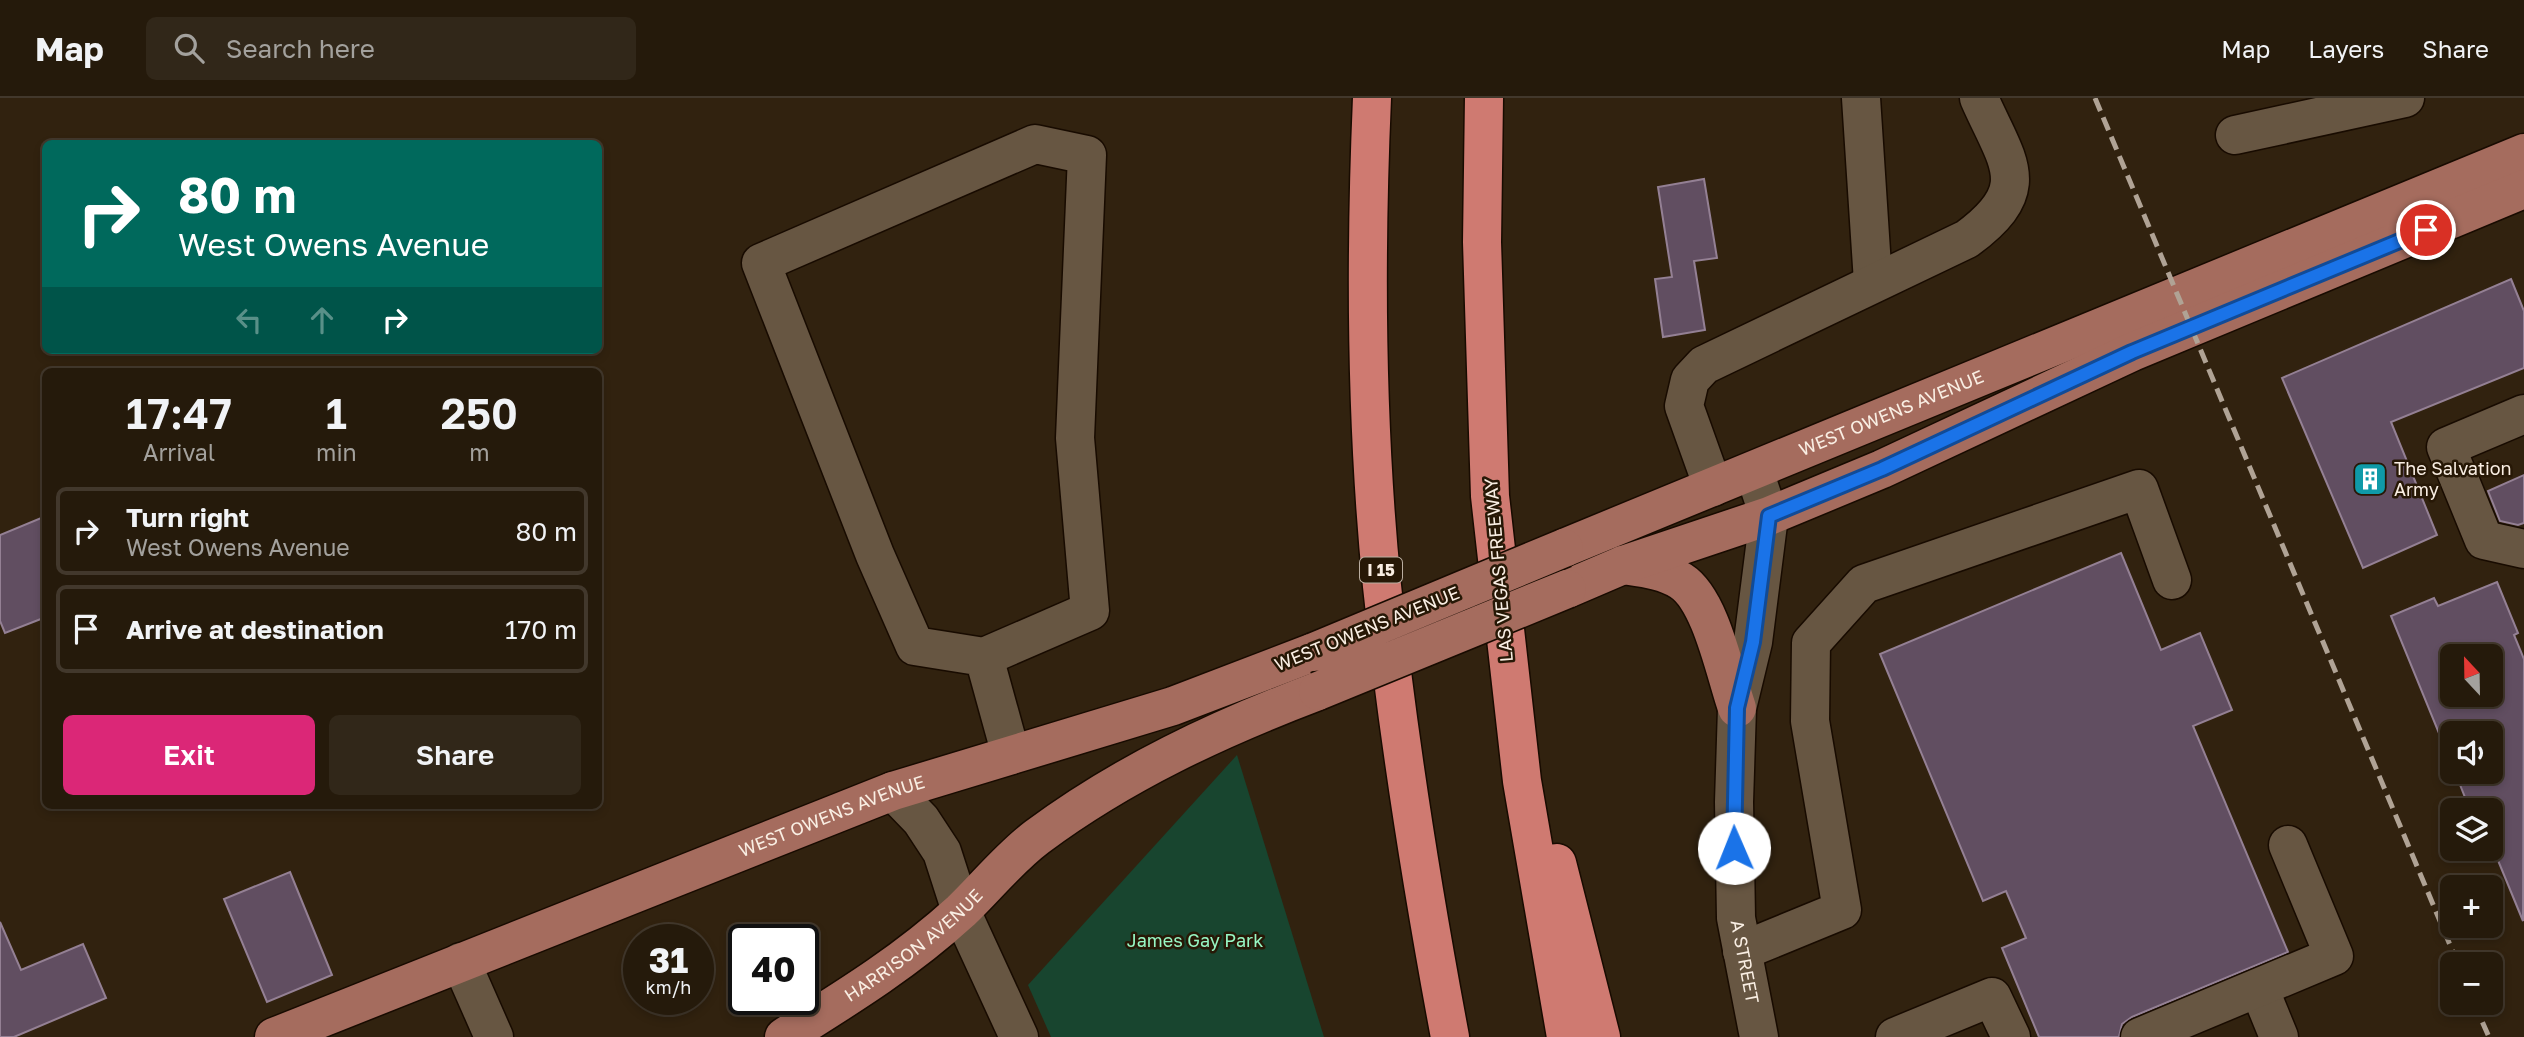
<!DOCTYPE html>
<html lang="en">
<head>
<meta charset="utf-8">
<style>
  :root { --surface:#251a0b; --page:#312719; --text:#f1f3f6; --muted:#a3a19d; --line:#42382c; --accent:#db2777 }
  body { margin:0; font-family:"Golos Text",sans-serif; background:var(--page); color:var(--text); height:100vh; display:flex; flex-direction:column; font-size:26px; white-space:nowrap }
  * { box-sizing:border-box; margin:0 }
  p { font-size:23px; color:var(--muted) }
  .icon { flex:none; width:38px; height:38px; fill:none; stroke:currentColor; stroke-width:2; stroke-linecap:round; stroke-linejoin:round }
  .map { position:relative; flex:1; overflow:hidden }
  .panel { position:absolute; left:42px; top:270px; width:560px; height:441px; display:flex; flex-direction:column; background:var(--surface); border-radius:10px; box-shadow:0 4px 10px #0003,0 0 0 2px var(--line) }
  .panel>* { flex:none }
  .banner { position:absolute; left:42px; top:42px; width:560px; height:214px; border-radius:10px; box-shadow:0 4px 10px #0003,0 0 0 2px var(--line); background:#00695c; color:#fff; overflow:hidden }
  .needle { width:46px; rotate:338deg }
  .tools { position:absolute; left:2440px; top:546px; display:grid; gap:14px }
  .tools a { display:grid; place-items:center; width:63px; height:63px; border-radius:10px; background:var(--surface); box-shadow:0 4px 10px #0003,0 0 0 2px var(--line); font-size:35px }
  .speed { position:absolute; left:623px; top:826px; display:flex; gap:14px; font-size:35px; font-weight:700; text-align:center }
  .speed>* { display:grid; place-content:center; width:91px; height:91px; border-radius:50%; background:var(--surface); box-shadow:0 4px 10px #0003,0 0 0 2px var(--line); line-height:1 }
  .speed small { font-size:18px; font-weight:400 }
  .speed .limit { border:4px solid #111; border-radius:10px; background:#fff; color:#111 }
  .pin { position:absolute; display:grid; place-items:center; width:60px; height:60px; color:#fff; margin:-30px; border:4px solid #fff; border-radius:50%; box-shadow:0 2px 7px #0007 }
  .me { position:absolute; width:77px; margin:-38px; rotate:359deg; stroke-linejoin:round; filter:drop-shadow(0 0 5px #0008) }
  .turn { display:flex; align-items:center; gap:24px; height:147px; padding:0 21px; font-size:32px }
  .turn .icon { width:91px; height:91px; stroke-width:2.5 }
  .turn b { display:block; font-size:49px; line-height:60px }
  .lanes { display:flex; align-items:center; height:66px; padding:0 21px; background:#0003; justify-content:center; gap:35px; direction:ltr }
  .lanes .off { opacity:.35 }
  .eta { display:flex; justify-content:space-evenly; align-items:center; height:119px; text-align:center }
  .eta b { font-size:42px; font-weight:600; line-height:49px }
  .action { display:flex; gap:14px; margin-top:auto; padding:14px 21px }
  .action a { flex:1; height:80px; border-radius:10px; background:var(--accent); color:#fff; font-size:28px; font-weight:600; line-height:80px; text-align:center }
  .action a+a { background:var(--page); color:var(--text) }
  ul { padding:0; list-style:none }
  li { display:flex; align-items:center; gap:21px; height:88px; margin:0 14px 10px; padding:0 7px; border:4px solid var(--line); border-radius:10px }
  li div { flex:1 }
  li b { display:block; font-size:26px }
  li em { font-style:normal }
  header { display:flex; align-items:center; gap:42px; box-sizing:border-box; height:98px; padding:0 35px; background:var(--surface); border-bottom:2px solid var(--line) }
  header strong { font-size:33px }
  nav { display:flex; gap:38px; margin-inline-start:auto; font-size:24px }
  .search { width:490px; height:63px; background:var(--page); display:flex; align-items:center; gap:18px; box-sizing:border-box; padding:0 24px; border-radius:10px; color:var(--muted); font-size:26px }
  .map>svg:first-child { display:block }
  .green { fill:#18452f }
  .building { fill:#614e61; stroke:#948094; stroke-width:2; fill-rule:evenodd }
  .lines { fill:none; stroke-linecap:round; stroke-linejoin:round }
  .minor-casing { stroke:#180b00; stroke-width:41 }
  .major-casing { stroke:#180b00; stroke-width:41 }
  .highway-casing { stroke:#180b00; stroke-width:41 }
  .minor { stroke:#675642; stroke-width:38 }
  .major { stroke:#a56c5e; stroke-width:38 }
  .highway { stroke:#cf7a71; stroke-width:38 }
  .rail { stroke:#b0a395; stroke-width:5; stroke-dasharray:14 7; stroke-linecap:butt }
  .major-bridge-casing { stroke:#180b00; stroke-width:41; stroke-linecap:butt }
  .major-bridge { stroke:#a56c5e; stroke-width:38 }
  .route-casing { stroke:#114b97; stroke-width:18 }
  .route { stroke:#1a73e8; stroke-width:12 }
  .labels { text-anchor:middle; stroke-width:5; stroke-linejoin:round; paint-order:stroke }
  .shield { fill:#271806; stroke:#baaea1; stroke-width:2 }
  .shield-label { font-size:16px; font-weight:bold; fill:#f9eee3 }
  .street-label { font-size:18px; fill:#f9eee3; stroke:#271806 }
  .poi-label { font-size:18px; fill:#f9eee3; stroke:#271806; text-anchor:start }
  .park-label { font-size:18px; fill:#97f7c4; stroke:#271806 }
</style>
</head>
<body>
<header>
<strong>Map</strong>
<div class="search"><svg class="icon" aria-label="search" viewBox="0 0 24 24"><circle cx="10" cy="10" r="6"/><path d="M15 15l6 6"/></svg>Search here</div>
<nav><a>Map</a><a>Layers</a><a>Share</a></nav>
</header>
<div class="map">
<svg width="2524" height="939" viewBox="0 0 2524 939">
  <rect width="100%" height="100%" fill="#31220f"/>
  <path class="green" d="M1237,657L1324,939H1051L1028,887Z"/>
  <path class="building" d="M1704,81L1717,160L1694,163L1705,232L1663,239L1655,181L1672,179L1658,89Z
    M2511,181L2524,213V270L2391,324L2437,437L2363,470L2282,280Z
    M2524,377V425L2518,427L2500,423L2488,393Z
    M46,418V519L5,535L0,523V437Z
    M2121,455L2161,552L2200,535L2232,612L2193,628L2288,854L2132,919L2122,926L2119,939H2039L2002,850L2026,840L2006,793L1983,803L1880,556Z
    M2497,484L2518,535L2514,537L2524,561L2523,823L2490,743V712H2470L2455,674H2490V635H2452V667L2391,518L2434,500L2438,508ZM2452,558H2490V597H2452Z
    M290,774L332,877L267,904L224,801Z
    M0,824L21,872L83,846L106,900L14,939H0Z"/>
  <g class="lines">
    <g class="minor-casing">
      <g id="minor">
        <path d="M1861,0L1873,184"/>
        <path d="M2235,37L2405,0"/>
        <path d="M2524,316L2446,349L2484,442L2524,451"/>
        <path id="s1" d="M1754,373L1769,418L1753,544L1737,610L1734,704L1736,820L1759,939"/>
        <path d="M1713,389L1684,308L1690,282L1704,267L1967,141C2036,90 2008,66 1979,0"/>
        <path d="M984,559L915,548L875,457L761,165L1035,46L1087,57L1075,340L1090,513L984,559L1011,657"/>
        <path d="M893,693L921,722L942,754L961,813L1019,939"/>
        <path d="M1742,853L1842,812L1810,623L1811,545L1864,486L2139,391L2172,482"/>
        <path d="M461,864L494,939"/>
        <path d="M2259,890L2279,939"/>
        <path d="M1895,939L1992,899L2011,939"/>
        <path d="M2140,939L2334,858L2288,747"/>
      </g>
    </g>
    <g class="major-casing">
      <g id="major">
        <path id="s2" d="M1564,450L2524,55"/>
        <path d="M1623,467C1643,470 1664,472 1681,483C1711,502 1725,576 1737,610"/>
        <path d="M1567,491L1623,467L1769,418L1882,371L2132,254L2524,91"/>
        <path id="s3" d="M274,939L893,693L1173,608L1314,554"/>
        <path id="s4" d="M784,939C848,899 905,864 961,813C986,789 1009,760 1037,739C1123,675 1218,631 1318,593"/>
      </g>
    </g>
    <g class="highway-casing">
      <path id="highway" d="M1372,0C1365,160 1366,329 1382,488C1398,639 1422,790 1450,939
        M1484,0L1482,144L1490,398L1522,683L1566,939
        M1557,765L1601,939"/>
    </g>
    <use href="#minor" class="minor"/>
    <use href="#major" class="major"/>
    <use href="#highway" class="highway"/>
    <path class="rail" d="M2095,0L2458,866
      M2474,905L2489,939"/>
    <g class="major-bridge-casing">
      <path id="major-bridge" d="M1314,554L1564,450
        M1318,593L1567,491"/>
    </g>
    <use href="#major-bridge" class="major-bridge"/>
  </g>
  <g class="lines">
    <g class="route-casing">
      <path id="route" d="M1734,750L1737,610L1753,544L1769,418L1882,371L2132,254L2426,132"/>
    </g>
    <use href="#route" class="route"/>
  </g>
  <defs>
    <g id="building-square" transform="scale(1.75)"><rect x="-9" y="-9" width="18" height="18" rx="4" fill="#0f9aa8" stroke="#271806"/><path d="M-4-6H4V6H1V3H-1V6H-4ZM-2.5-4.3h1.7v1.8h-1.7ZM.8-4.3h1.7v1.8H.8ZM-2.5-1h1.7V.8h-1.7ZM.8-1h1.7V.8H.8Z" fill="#fff"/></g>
  </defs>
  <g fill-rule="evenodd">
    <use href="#building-square" x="2370" y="381"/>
  </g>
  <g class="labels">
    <rect class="shield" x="1360" y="459.5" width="42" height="25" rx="5"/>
    <g class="shield-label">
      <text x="1381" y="478">I 15</text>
    </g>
    <g class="street-label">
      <text dy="6" stroke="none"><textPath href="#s2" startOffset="354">WEST OWENS AVENUE</textPath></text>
      <text transform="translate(1499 472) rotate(-95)" y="6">LAS VEGAS FREEWAY</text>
      <text transform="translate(1367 531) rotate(-22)" y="6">WEST OWENS AVENUE</text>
      <text dy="6" stroke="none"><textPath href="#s3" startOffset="600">WEST OWENS AVENUE</textPath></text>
      <text dy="6" stroke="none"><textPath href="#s4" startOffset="159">HARRISON AVENUE</textPath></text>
      <text dy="6" stroke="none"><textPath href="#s1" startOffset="497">A STREET</textPath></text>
    </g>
    <g class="poi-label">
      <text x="2394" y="377">The Salvation<tspan x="2394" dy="21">Army</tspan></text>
    </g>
    <g class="park-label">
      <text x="1195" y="849">James Gay Park</text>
    </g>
  </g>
</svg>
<div class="tools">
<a><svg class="needle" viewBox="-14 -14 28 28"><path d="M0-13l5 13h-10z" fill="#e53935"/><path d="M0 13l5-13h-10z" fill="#a3a19d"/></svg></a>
<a><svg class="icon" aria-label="sound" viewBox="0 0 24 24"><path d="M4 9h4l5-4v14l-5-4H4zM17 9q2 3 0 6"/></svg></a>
<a><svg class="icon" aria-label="layers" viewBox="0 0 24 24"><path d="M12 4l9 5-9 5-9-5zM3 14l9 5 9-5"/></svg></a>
<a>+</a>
<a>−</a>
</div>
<div class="speed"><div>31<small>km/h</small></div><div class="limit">40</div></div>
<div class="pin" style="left:2426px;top:132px;background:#d93025"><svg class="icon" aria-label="arrive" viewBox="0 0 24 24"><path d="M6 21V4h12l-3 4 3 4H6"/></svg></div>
<svg class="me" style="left:1734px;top:750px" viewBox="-20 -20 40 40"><circle r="19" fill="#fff"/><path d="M0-13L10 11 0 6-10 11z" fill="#1a73e8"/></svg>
<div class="banner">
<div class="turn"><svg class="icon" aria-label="right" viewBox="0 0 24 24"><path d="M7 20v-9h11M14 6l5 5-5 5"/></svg><div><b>80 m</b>West Owens Avenue</div></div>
<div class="lanes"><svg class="icon off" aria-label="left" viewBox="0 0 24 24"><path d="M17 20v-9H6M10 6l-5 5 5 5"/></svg><svg class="icon off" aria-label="ahead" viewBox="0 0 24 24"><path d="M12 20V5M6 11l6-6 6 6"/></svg><svg class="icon" aria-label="right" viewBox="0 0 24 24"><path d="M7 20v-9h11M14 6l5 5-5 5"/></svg></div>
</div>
<section class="panel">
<div class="eta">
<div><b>17:47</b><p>Arrival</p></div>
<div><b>1</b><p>min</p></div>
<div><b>250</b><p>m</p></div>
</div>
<ul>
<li><svg class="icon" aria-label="right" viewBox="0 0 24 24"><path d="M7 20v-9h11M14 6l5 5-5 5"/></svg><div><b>Turn right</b><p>West Owens Avenue</p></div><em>80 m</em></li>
<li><svg class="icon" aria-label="arrive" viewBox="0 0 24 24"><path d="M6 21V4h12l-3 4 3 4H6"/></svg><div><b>Arrive at destination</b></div><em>170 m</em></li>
</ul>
<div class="action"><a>Exit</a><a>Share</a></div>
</section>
</div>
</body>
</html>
